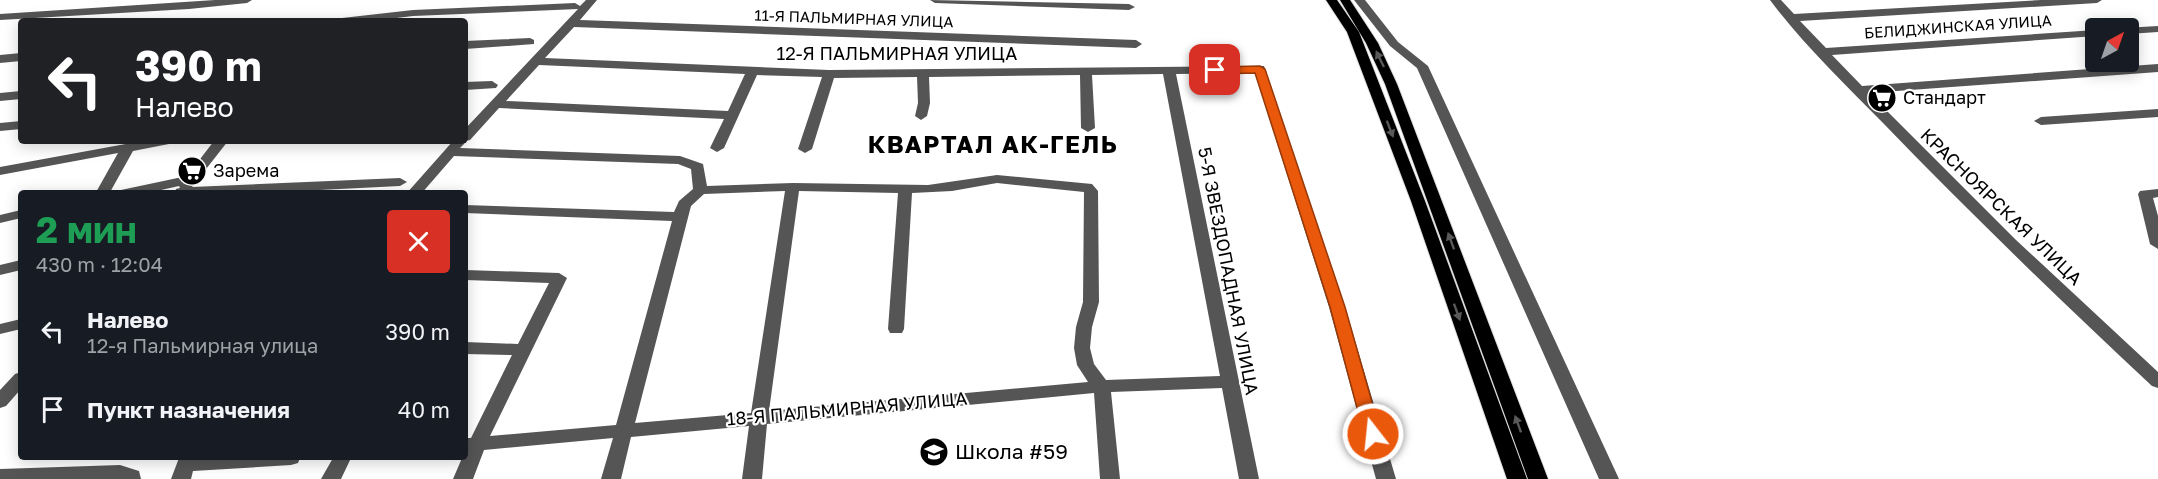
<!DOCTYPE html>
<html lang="ru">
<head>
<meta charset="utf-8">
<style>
  :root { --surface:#171b24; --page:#242831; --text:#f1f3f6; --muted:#9ea1a6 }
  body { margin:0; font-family:"Golos Text",sans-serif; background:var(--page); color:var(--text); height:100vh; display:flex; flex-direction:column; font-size:22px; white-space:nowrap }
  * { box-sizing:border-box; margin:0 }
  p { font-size:20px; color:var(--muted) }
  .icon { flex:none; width:33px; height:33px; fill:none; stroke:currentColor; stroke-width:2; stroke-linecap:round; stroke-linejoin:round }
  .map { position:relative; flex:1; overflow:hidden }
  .panel { position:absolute; left:18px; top:190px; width:450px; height:270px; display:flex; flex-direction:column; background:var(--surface); border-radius:6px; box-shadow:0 3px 15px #0003 }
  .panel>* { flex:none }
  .hud { position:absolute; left:18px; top:18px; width:450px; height:126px; border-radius:6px; box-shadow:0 3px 15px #0003; background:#202124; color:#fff; overflow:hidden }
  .needle { width:39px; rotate:40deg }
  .controls { position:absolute; left:2085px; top:18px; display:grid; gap:12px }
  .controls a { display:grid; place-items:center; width:54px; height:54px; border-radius:6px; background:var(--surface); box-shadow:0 3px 15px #0003; font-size:30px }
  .pin { position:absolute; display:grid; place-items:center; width:51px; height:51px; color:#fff; margin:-26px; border-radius:12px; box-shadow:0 3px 9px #0006 }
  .me { position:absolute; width:66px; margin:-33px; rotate:344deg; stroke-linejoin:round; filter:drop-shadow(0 0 4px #0008) }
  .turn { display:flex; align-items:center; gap:21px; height:126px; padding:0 18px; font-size:27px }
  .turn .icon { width:78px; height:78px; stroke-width:2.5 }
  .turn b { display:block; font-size:42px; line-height:51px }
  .round { display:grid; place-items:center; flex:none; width:63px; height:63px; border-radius:6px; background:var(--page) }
  .headline { display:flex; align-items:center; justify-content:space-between; height:102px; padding:0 18px }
  h1 { font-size:36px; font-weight:700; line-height:45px; color:#1e9e55 }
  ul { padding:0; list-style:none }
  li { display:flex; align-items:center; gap:18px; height:78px; padding:0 18px }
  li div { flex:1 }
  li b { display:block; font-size:22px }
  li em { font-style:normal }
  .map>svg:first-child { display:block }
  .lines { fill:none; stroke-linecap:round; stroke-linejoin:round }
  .major-casing { stroke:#dbdbdb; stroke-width:2 }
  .minor { fill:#555; fill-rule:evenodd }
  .major { fill:#000; fill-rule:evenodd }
  .oneway { fill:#595959 }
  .route { fill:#ea580c; stroke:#983908; stroke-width:1.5 }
  .labels { text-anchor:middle; stroke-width:4.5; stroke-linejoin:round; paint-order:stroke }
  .far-street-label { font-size:15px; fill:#000; stroke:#fff }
  .street-label { font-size:18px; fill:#000; stroke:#fff }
  .poi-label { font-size:18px; fill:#000; stroke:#fff; text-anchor:start }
  .near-poi-label { font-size:21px; fill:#000; stroke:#fff; text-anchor:start }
  .district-label { font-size:24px; font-weight:bold; letter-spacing:1.5px; fill:#000; stroke:#fff }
</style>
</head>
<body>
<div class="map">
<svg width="2158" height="479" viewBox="0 0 2158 479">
  <rect width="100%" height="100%" fill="#fff"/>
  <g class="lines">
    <g class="major-casing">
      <path id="major" d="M1326,0H1337L1359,32L1425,201L1527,479H1507L1411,201L1347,32Z
        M1340,0H1350L1378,43L1397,84L1548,479H1528L1385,84L1366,43Z"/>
    </g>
    <path class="minor" d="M215,0H252L247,3L189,9L0,20V14Z
      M586,0H597L580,20L1136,40L1142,44L1136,48L574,27L545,58L829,70L1264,66L1345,307L1396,479H1376L1329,307L1255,73L1176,74L1259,479H1239L1222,388L1111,392L1120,479H1100L1094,393L767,424L762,479H742L749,426L631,437L621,479H601L613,438L484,450L473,479H453L462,458H465V438H471L512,355L465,354V342L518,344L549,283L465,280V270L559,273L567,278L490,436L616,425L672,221L465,213V205L674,212L679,201L693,189L691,169L678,164L454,156L421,194H406L453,141H462L464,144L460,148L680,156L703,164L707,186L793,183L928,185L997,175L1092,184L1098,191L1099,302L1092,327L1090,348L1094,364L1106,380L1220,376L1163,74L1092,75L1095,128L1088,132L1081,128L1080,75L929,77L930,103L927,116L921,120L915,116L918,103L917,77L834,78L812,149L805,153L798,149L822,77L757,75L724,148L717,152L710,148L724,119L499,108L470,140L465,141V129L578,9L413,16L372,21H336L342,18L413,10L575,3L580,6ZM539,65L745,74L728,111L506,101ZM997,183L1084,192L1083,302L1076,327L1074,348L1077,365L1088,382L769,411L799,191L898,193L888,329L890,333H902L904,329L912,193L952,191ZM785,191L751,413L635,423L691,206L704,194Z
      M930,0L1129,4L1135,7L1129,10L935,3Z
      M1354,0H1365L1398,42L1428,66L1619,479H1599L1417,68L1390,46Z
      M1770,0H1781L1794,14L2041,0H2102L2097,3L1800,21L1826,48L2096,30V36L1832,55L1862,86L2158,64V72L1869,93L2016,240L2158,372V388L2152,386C2061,301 1971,214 1884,124C1845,84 1803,44 1770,0Z
      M2158,26V32L2128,34V28H2124Z
      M530,38L534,40V44L465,49V41Z
      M21,53V61L0,63V55Z
      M492,81L498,85L496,88L465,90V82Z
      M21,91V99L0,101V93Z
      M2158,109V117L2041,125L2034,121L2041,117Z
      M21,121V129L0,131V123Z
      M142,141H171L169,144L133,151L109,194H95L118,153L0,175V167Z
      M214,141H228L192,187L400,178L407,182L400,186L241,194H175L176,189L180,188L179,186L143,194H114L121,190L187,176Z
      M2158,189V197L2153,198L2158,216V249L2150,244L2138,194L2140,191Z
      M21,210V218L0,223V215Z
      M21,260V270L0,275V265Z
      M21,319V329L0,334V324Z
      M21,372V389L6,406L0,408V390L15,374Z
      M179,458H300L298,463L291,465L193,471L191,479H171Z
      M333,458H351L341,479H321Z
      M120,465L139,471L141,479H0V469Z"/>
    <use href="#major" class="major"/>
  </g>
  <defs><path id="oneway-solid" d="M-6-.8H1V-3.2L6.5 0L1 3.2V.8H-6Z" transform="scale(1.5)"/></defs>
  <g class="oneway">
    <use href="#oneway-solid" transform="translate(1380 59) rotate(-116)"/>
    <use href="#oneway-solid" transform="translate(1390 129) rotate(69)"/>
    <use href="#oneway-solid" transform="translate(1451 241) rotate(-110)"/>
    <use href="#oneway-solid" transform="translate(1457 312) rotate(70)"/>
    <use href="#oneway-solid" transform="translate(1518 424) rotate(-110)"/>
  </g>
  <path class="route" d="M1260,66L1265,69L1345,307L1381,434L1379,439H1367L1364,434L1330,307L1255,73L1215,74L1209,70L1215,67Z"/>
  <defs>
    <g id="supermarket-disc" transform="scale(1.5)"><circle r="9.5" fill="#000" stroke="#fff"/><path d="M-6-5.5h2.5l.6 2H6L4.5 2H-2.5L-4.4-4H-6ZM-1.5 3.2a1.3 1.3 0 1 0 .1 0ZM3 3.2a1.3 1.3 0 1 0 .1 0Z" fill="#fff"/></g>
    <g id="school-disc" transform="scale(1.5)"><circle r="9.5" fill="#000" stroke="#fff"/><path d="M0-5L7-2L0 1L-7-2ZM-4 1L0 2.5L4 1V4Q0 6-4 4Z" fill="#fff"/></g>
  </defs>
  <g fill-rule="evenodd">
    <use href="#supermarket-disc" x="1882" y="98"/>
    <use href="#supermarket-disc" x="192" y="171"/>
    <use href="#school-disc" x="934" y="452"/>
  </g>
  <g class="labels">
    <g class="far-street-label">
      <text transform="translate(854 19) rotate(2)" y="5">11-Я ПАЛЬМИРНАЯ УЛИЦА</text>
      <text transform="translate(1958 27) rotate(-4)" y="5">БЕЛИДЖИНСКАЯ УЛИЦА</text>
    </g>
    <g class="street-label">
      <text x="897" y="60">12-Я ПАЛЬМИРНАЯ УЛИЦА</text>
      <text transform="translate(2001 207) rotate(44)" y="6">КРАСНОЯРСКАЯ УЛИЦА</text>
      <text transform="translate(1228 271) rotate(79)" y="6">5-Я ЗВЕЗДОПАДНАЯ УЛИЦА</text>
      <text transform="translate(847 409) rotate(-5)" y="6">18-Я ПАЛЬМИРНАЯ УЛИЦА</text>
    </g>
    <g class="poi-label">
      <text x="1903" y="104">Стандарт</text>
      <text x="213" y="177">Зарема</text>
    </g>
    <g class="near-poi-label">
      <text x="955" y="459">Школа #59</text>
    </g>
    <g class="district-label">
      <text x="993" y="153">КВАРТАЛ АК-ГЕЛЬ</text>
    </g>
  </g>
</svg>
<div class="controls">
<a><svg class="needle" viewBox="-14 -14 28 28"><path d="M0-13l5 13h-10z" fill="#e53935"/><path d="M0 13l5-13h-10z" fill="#9ea1a6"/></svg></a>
</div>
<div class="pin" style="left:1215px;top:70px;background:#d93025"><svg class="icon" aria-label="arrive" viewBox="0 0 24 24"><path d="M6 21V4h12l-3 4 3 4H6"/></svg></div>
<svg class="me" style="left:1373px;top:434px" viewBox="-20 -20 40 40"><circle r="17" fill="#ea580c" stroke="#fff" stroke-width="3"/><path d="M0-11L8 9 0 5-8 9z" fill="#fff"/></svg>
<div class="hud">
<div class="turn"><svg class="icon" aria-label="left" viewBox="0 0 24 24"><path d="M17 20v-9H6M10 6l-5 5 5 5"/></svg><div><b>390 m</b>Налево</div></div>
</div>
<section class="panel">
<div class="headline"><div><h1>2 мин</h1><p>430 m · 12:04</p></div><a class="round" style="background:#d93025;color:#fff"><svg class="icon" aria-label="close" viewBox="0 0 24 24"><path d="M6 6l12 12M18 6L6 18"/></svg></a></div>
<ul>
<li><svg class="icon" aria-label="left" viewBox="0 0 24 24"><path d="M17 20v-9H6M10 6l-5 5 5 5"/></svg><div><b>Налево</b><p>12-я Пальмирная улица</p></div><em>390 m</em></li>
<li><svg class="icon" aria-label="arrive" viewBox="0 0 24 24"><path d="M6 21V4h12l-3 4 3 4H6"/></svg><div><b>Пункт назначения</b></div><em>40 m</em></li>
</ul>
</section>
</div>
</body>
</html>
